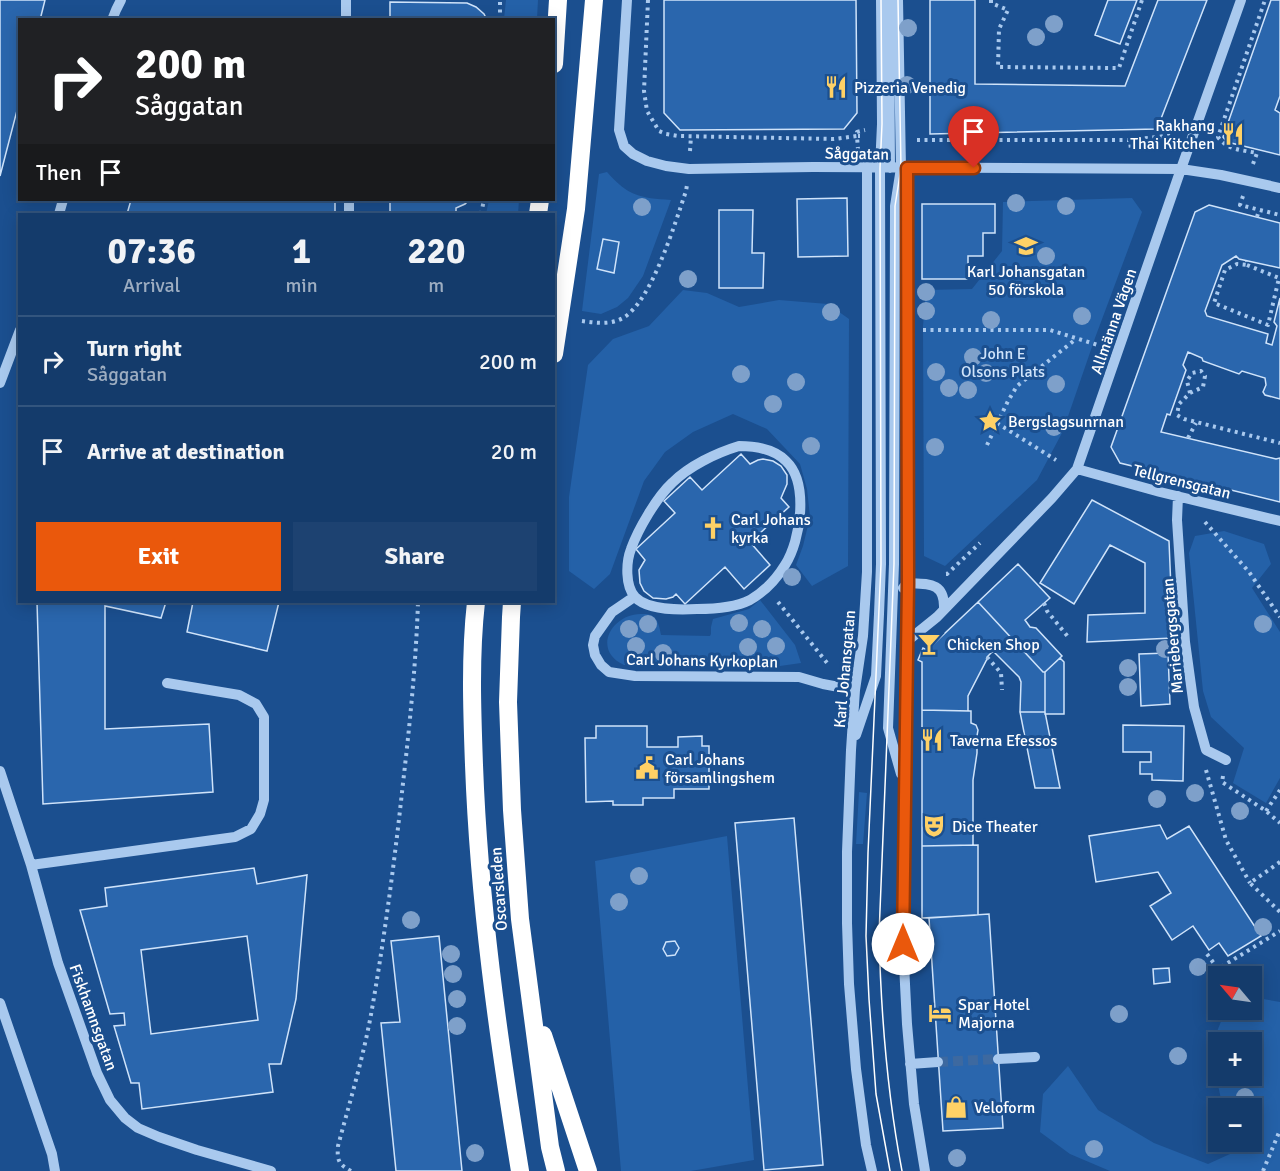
<!DOCTYPE html>
<html lang="en">
<head>
<meta charset="utf-8">
<style>
  :root { --surface:#143b6b; --page:#1d4271; --text:#f1f3f6; --muted:#9dadc1; --line:#33557e; --accent:#ea580c }
  body { margin:0; font-family:Signika,sans-serif; background:var(--page); color:var(--text); height:100vh; display:flex; flex-direction:column; font-size:22px; white-space:nowrap }
  * { box-sizing:border-box; margin:0 }
  p { font-size:20px; color:var(--muted) }
  .icon { flex:none; width:33px; height:33px; fill:none; stroke:currentColor; stroke-width:2; stroke-linecap:round; stroke-linejoin:round }
  .map { position:relative; flex:1; overflow:hidden }
  .side { position:absolute; left:18px; top:213px; width:537px; height:390px; display:flex; flex-direction:column; background:var(--surface); border-radius:0px; box-shadow:0 3px 15px #0003,0 0 0 2px var(--line) }
  .side>* { flex:none }
  .top-card { position:absolute; left:18px; top:18px; width:537px; height:183px; border-radius:0px; box-shadow:0 3px 15px #0003,0 0 0 2px var(--line); background:#202124; color:#fff; overflow:hidden }
  .needle { width:39px; rotate:299deg }
  .tools { position:absolute; left:1208px; top:966px; display:grid; gap:12px }
  .tools a { display:grid; place-items:center; width:54px; height:54px; border-radius:0px; background:var(--surface); box-shadow:0 3px 15px #0003,0 0 0 2px var(--line); font-size:30px }
  .pin { position:absolute; display:grid; place-items:center; width:51px; height:51px; color:#fff; margin:-62px -26px; border-radius:50% 50% 50% 0; rotate:-45deg; box-shadow:0 0 6px #0007 }
  .pin .icon { rotate:45deg }
  .me { position:absolute; width:66px; margin:-33px; rotate:0deg; stroke-linejoin:round; filter:drop-shadow(0 0 4px #0008) }
  .turn { display:flex; align-items:center; gap:21px; height:126px; padding:0 18px; font-size:27px }
  .turn .icon { width:78px; height:78px; stroke-width:2.5 }
  .turn b { display:block; font-size:42px; line-height:51px }
  .then { display:flex; align-items:center; height:57px; padding:0 18px; background:#0003; gap:12px; font-size:22px }
  .eta { display:flex; justify-content:space-evenly; align-items:center; height:102px; text-align:center }
  .eta b { font-size:36px; font-weight:800; line-height:42px }
  .action { display:flex; gap:12px; margin-top:auto; padding:12px 18px }
  .action a { flex:1; height:69px; border-radius:0px; background:var(--accent); color:#fff; font-size:24px; font-weight:800; line-height:69px; text-align:center }
  .action a+a { background:var(--page); color:var(--text) }
  ul { padding:0; list-style:none }
  li { display:flex; align-items:center; gap:18px; height:90px; padding:0 18px; border-top:2px solid var(--line) }
  li div { flex:1 }
  li b { display:block; font-size:22px }
  li em { font-style:normal }
  .map>svg:first-child { display:block }
  .green { fill:#2461a8; fill-rule:evenodd }
  .building { fill:#2a66ad; stroke:#cfe3fa; stroke-width:1.5; fill-rule:evenodd }
  .lines { fill:none; stroke-linecap:round; stroke-linejoin:round }
  .minor-tunnel { stroke:#3d69a0; stroke-width:10; stroke-dasharray:10 5; stroke-linecap:butt }
  .path { stroke:#a9c9ee; stroke-width:4; stroke-dasharray:3 4.5; stroke-linecap:butt }
  .minor { stroke:#a9c9ee; stroke-width:10 }
  .highway { stroke:#fff; stroke-width:18 }
  .tram { stroke:#fff; stroke-width:1.5 }
  .tree { fill:#7ea0ca }
  .route-casing { stroke:#983908; stroke-width:15 }
  .route { stroke:#ea580c; stroke-width:10 }
  .labels { text-anchor:middle; stroke-width:6; stroke-linejoin:round; paint-order:stroke }
  .poi-label { font-size:16px; fill:#fff; stroke:#1b4f8f; text-anchor:start }
  .street-label { font-size:16px; fill:#fff; stroke:#1b4f8f }
  .park-label { font-size:16px; fill:#cfe3fa; stroke:#1b4f8f }
</style>
</head>
<body>
<div class="map">
<svg width="1280" height="1171" viewBox="0 0 1280 1171">
  <rect width="100%" height="100%" fill="#1b4f8f"/>
  <path class="green" d="M506,0H538L537,19H504Z
    M607,172C628,196 640,198 671,200L643,276L628,298L617,307L601,314L582,311L599,174Z
    M1132,198L1142,212L1095,338L1063,431L1037,480L945,566L924,556L923,326L926,290L972,289L1002,251L1003,202Z
    M489,200H519L518,214H486Z
    M683,290L707,293L739,307L779,300L828,304L849,319L848,566L812,586L796,565L803,546L810,517L807,489L800,464L767,429L733,414L693,432L665,452L644,481L610,574L594,589L569,571V497L588,365L613,339L649,326Z
    M1224,531L1264,544L1271,564L1252,588L1280,632V778L1266,803L1233,783L1244,748L1211,717L1203,691L1189,553L1195,536Z
    M760,600L795,645L801,663L780,666L624,665C591,650 612,613 642,614C647,614 651,614 655,618C659,623 660,630 661,635L710,636L711,634V627L713,619L749,609Z
    M859,792L867,793L863,844H856Z
    M727,836L754,1160L691,1171H621L595,861Z
    M1257,998L1280,1002V1171H1110L1070,1154L1040,1132L1043,1094L1068,1066L1098,1110L1154,1143L1208,1164L1230,1154L1228,1142H1251V1108H1223L1210,1049L1222,1019L1238,1010H1251V1002ZM1218,1042H1251V1076H1218Z"/>
  <path class="building" d="M0,0H45L40,20H20V99L0,176Z
    M664,0H856L857,113L844,129L680,130L664,113Z
    M930,0H975V84L1125,86L1158,0H1207L1157,129L930,134Z
    M1108,0H1137L1120,44L1095,35Z
    M1271,0H1280V96L1275,110L1280,113V155L1227,142L1223,137Z
    M390,2L467,3L476,7L484,14L487,20H390Z
    M847,198L848,256L798,257L797,199Z
    M131,200H335V214H127Z
    M390,200H469L465,204L456,208V214H390Z
    M922,204H995V233H983V256H968V279H922Z
    M1209,205L1280,223V268L1239,259L1236,256L1222,265L1205,311L1207,316L1268,334L1266,343L1272,345L1277,326L1274,322L1280,298V399L1265,395L1263,392L1266,385L1265,378L1242,371L1239,374L1203,361L1202,358L1188,352L1183,365L1186,370L1170,415L1167,414L1161,432L1276,459L1280,458V502L1120,463L1111,447L1195,212Z
    M719,210H753L752,253H764L763,288H719Z
    M603,239L619,242L614,273L597,269Z
    M741,454L750,464L758,460L763,459L773,461L781,466L787,475V484L781,498L789,507L750,542L770,565L744,589L725,567L685,604L676,594L673,597L666,599L653,598L644,591L640,583L639,570L645,560L636,549L675,513L664,501L690,477L702,490Z
    M1092,500L1169,541L1173,638L1087,642L1088,615L1145,613V563L1110,545L1074,604L1040,583Z
    M1018,564L1050,598L1025,620L1030,627L1036,628L1062,656L1045,672H1043L978,602Z
    M37,602H166L161,618L105,606V729L209,724L213,792L43,804Z
    M193,602H279L267,651L187,632Z
    M978,602L1043,672H1045V712H1020L1021,682L1019,677L993,651L987,657V659L968,696V711L922,710V662L918,660L923,648L927,650Z
    M1168,653L1170,704L1141,706L1139,654Z
    M1060,658L1064,662V714H1045V672Z
    M922,710L971,711V723L976,725L978,730L977,736V753L973,780V845L922,846Z
    M1020,712H1045L1060,788H1035Z
    M1123,725L1184,726L1183,781L1152,780V774H1140V762H1151V752H1123Z
    M596,726H647V747H678V737L702,736V746H709V789H674V798H643V805H613V801L586,802L585,738H596Z
    M794,818L823,1165L764,1170L735,823Z
    M1160,825L1167,839L1189,826L1261,936L1228,956L1219,943L1209,950L1193,926L1172,940L1150,906L1171,893L1158,872L1096,882L1089,836Z
    M978,845V915L922,918V846Z
    M254,868L257,884L307,875L296,999L281,1064H269L273,1092L142,1109L139,1083H131L114,1026L125,1025L124,1013L110,1014L80,910L107,906L105,888ZM247,936L258,1020L151,1034L141,950Z
    M989,914L1003,1128L943,1131L929,918Z
    M439,936L462,1171H396L381,1023L400,1022L391,941Z
    M675,941L679,948L675,955L667,956L663,949L666,942Z
    M1169,968L1170,982L1154,984L1153,969Z"/>
  <g class="lines">
    <path class="minor-tunnel" d="M938,1062L998,1059"/>
    <path class="path" d="M648,0L644,91L647,111L659,131L666,134L678,136L834,139L857,136V132L865,130
      M991,0V3L1008,10L999,29L998,67L1119,68L1142,0
      M500,20V0
      M917,140H1130L1131,150
      M1130,140L1174,135
      M858,150L857,136H860
      M690,151L691,136
      M1253,164L1257,153C1242,150 1227,150 1218,137L1265,0
      M1243,196L1240,205L1280,215
      M481,214L484,200
      M1257,217L1259,210
      M1247,265L1279,278L1268,325L1214,303L1225,270L1237,264L1247,265V261
      M582,321C596,323 610,325 623,318C652,301 675,223 686,191L687,185
      M923,330H1050L1098,345
      M1190,393L1203,387L1205,376L1201,371L1192,373L1187,381L1190,393L1179,404L1177,415L1184,419L1280,443
      M997,423L1056,460
      M1188,438L1196,423
      M987,445L1008,401L1017,386L1076,339
      M1205,522L1249,572L1280,617
      M946,574H947L980,543
      M778,602L828,664
      M1044,603L1047,611L1069,638
      M987,657L1001,673L1002,690
      M1206,770L1226,840L1250,883
      M1223,776L1222,782L1266,811L1280,823
      M1266,811L1280,790
      M1280,862L1250,883L1280,912
      M1207,954L1218,969L1280,931
      M351,1171C338,1164 337,1160 338,1146C350,1101 364,1055 372,1009C385,934 395,858 403,783C410,723 416,662 418,602
      M1263,1171L1280,1130"/>
    <path class="minor" d="M346,0V20
      M627,0L619,130L624,146L633,154L647,161L666,166L689,169L813,167L1181,169L1221,175L1280,188
      M889,0L890,168
      M898,0L901,168L895,206L894,564L888,728L901,774
      M112,20L116,10L121,0
      M867,168V572L863,636L855,690L851,750L847,852V923L849,984L856,1069L866,1145L872,1171
      M907,168V583L903,944L907,1024L914,1104L925,1171
      M349,200V214
      M59,214L63,200
      M0,383L20,330
      M739,446C755,446 774,449 786,461C809,483 801,540 785,565C777,578 764,592 750,600C734,608 715,609 697,609C680,610 647,610 635,597C625,586 626,562 631,549C638,529 657,497 672,483C689,466 716,453 739,446Z
      M1077,469L1160,492L1280,521
      M1178,496L1177,520L1185,642L1194,707L1206,750L1226,760
      M903,588L907,583C929,584 945,582 944,609
      M634,597L612,612L595,636L593,645L595,655L601,665L609,672L635,676L799,677L823,684L855,690
      M906,642L937,617L1052,498L1077,469L1181,169L1241,0
      M856,735L876,676L879,614L881,564L880,168L882,124L881,0
      M0,771L31,865L58,963L97,1073L110,1100L125,1118L138,1128L159,1137L197,1150L271,1171
      M31,865L235,837L251,829L260,814L264,800V717L256,704L239,695L167,683
      M0,1003L52,1154L55,1171
      M998,1059L1035,1057
      M910,1064L938,1062"/>
    <path class="highway" d="M554,64L558,0
      M538,214L540,200
      M554,354L576,209L594,0
      M476,602C470,656 472,710 474,765C479,901 498,1037 520,1171
      M512,602L511,617L508,702L512,810L520,919L550,1147L556,1171
      M543,1035L588,1171"/>
    <path class="tram" d="M881,0L882,124L880,168L881,564L868,853L866,936L869,999L876,1094L890,1171
      M898,0L901,168L895,206L894,564L879,935C881,1015 887,1093 902,1171"/>
  </g>
  <g class="tree">
    <circle cx="1054" cy="24" r="9"/>
    <circle cx="908" cy="28" r="9"/>
    <circle cx="1036" cy="37" r="9"/>
    <circle cx="907" cy="85" r="9"/>
    <circle cx="1016" cy="203" r="9"/>
    <circle cx="1066" cy="206" r="9"/>
    <circle cx="642" cy="207" r="9"/>
    <circle cx="1046" cy="256" r="9"/>
    <circle cx="688" cy="279" r="9"/>
    <circle cx="926" cy="292" r="9"/>
    <circle cx="926" cy="311" r="9"/>
    <circle cx="831" cy="312" r="9"/>
    <circle cx="1082" cy="316" r="9"/>
    <circle cx="991" cy="320" r="9"/>
    <circle cx="973" cy="357" r="9"/>
    <circle cx="936" cy="372" r="9"/>
    <circle cx="986" cy="373" r="9"/>
    <circle cx="741" cy="374" r="9"/>
    <circle cx="796" cy="382" r="9"/>
    <circle cx="1056" cy="384" r="9"/>
    <circle cx="949" cy="388" r="9"/>
    <circle cx="968" cy="390" r="9"/>
    <circle cx="773" cy="404" r="9"/>
    <circle cx="1054" cy="427" r="9"/>
    <circle cx="811" cy="446" r="9"/>
    <circle cx="935" cy="447" r="9"/>
    <circle cx="792" cy="577" r="9"/>
    <circle cx="739" cy="623" r="9"/>
    <circle cx="648" cy="624" r="9"/>
    <circle cx="1263" cy="624" r="9"/>
    <circle cx="629" cy="629" r="9"/>
    <circle cx="762" cy="629" r="9"/>
    <circle cx="636" cy="646" r="9"/>
    <circle cx="776" cy="646" r="9"/>
    <circle cx="748" cy="647" r="9"/>
    <circle cx="1165" cy="649" r="9"/>
    <circle cx="663" cy="653" r="9"/>
    <circle cx="1128" cy="668" r="9"/>
    <circle cx="1128" cy="687" r="9"/>
    <circle cx="1195" cy="793" r="9"/>
    <circle cx="1157" cy="799" r="9"/>
    <circle cx="1240" cy="811" r="9"/>
    <circle cx="639" cy="876" r="9"/>
    <circle cx="619" cy="902" r="9"/>
    <circle cx="411" cy="920" r="9"/>
    <circle cx="1263" cy="927" r="9"/>
    <circle cx="451" cy="954" r="9"/>
    <circle cx="1198" cy="967" r="9"/>
    <circle cx="453" cy="974" r="9"/>
    <circle cx="457" cy="999" r="9"/>
    <circle cx="1119" cy="1014" r="9"/>
    <circle cx="457" cy="1026" r="9"/>
    <circle cx="1178" cy="1056" r="9"/>
    <circle cx="1245" cy="1097" r="9"/>
    <circle cx="1094" cy="1149" r="9"/>
    <circle cx="475" cy="1153" r="9"/>
    <circle cx="957" cy="1158" r="9"/>
  </g>
  <g class="lines">
    <g class="route-casing">
      <path id="route" d="M903,944L908,583L907,168H974"/>
    </g>
    <use href="#route" class="route"/>
  </g>
  <defs>
    <g id="restaurant-bare" transform="scale(1.8)"><path d="M-5-6h1v4h1v-4h1v4h1v-4h1v5L-1.5 .5V6h-2V.5L-5-1ZM5-6V6H3V1.5H1.5Q1.5-4 5-6Z" fill="#ffd166" stroke="#1b4f8f" stroke-width="2.5" paint-order="stroke"/></g>
    <g id="school-bare" transform="scale(1.8)"><path d="M0-5L7-2L0 1L-7-2ZM-4 1L0 2.5L4 1V4Q0 6-4 4Z" fill="#ffd166" stroke="#1b4f8f" stroke-width="2.5" paint-order="stroke"/></g>
    <g id="sight-bare" transform="scale(1.8)"><path d="M0-6L1.8-2.2L6-1.7L2.9 1.2L3.7 5.4L0 3.3L-3.7 5.4L-2.9 1.2L-6-1.7L-1.8-2.2Z" fill="#ffd166" stroke="#1b4f8f" stroke-width="2.5" paint-order="stroke"/></g>
    <g id="church-bare" transform="scale(1.8)"><path d="M-1.2-6h2.4v3.5h3.3v2.4h-3.3V6h-2.4V-.1h-3.3v-2.4h3.3Z" fill="#ffd166" stroke="#1b4f8f" stroke-width="2.5" paint-order="stroke"/></g>
    <g id="bar-bare" transform="scale(1.8)"><path d="M-6-5H6L.8 .8V4.5H3.5V6h-7V4.5H-.8V.8Z" fill="#ffd166" stroke="#1b4f8f" stroke-width="2.5" paint-order="stroke"/></g>
    <g id="civic-bare" transform="scale(1.8)"><path d="M-.6-6.5H3V-4.5H.6V-3L4-1V1h2V6H-6V1h2V-1L-.6-3ZM-1.2 2.5V6h2.4V2.5Z" fill="#ffd166" stroke="#1b4f8f" stroke-width="2.5" paint-order="stroke"/></g>
    <g id="theatre-bare" transform="scale(1.8)"><path d="M-5-5.5Q0-4 5-5.5V0Q5 5 0 6Q-5 5-5 0ZM-3.3-2.5H-1v1.5H-3.3ZM1-2.5H3.3v1.5H1ZM-2.8 1Q0 5.5 2.8 1Z" fill="#ffd166" stroke="#1b4f8f" stroke-width="2.5" paint-order="stroke"/></g>
    <g id="hotel-bare" transform="scale(1.8)"><path d="M-6-4.5h1.5V1H6V5H4.5V3h-9V5H-6ZM-4 0a1.8 1.8 0 1 1 3.6 0ZM.5 0V-2.5h3Q6-2.5 6 0Z" fill="#ffd166" stroke="#1b4f8f" stroke-width="2.5" paint-order="stroke"/></g>
    <g id="shop-bare" transform="scale(1.8)"><path d="M-5-2.5h2.3a2.7 3.5 0 0 1 5.4 0H5L5.5 6h-11ZM-1.5-2.5h3a1.5 2.3 0 0 0-3 0Z" fill="#ffd166" stroke="#1b4f8f" stroke-width="2.5" paint-order="stroke"/></g>
  </defs>
  <g fill-rule="evenodd">
    <use href="#restaurant-bare" x="836" y="87"/>
    <use href="#restaurant-bare" x="1233" y="134"/>
    <use href="#school-bare" x="1026" y="246"/>
    <use href="#sight-bare" x="990" y="421"/>
    <use href="#church-bare" x="713" y="528"/>
    <use href="#bar-bare" x="929" y="644"/>
    <use href="#restaurant-bare" x="932" y="740"/>
    <use href="#civic-bare" x="647" y="768"/>
    <use href="#theatre-bare" x="934" y="826"/>
    <use href="#hotel-bare" x="940" y="1013"/>
    <use href="#shop-bare" x="956" y="1107"/>
  </g>
  <g class="labels">
    <g class="poi-label">
      <text x="854" y="93">Pizzeria Venedig</text>
      <text x="1215" y="131" text-anchor="end">Rakhang<tspan x="1215" dy="18">Thai Kitchen</tspan></text>
      <text x="1026" y="277" text-anchor="middle">Karl Johansgatan<tspan x="1026" dy="18">50 förskola</tspan></text>
      <text x="1008" y="427">Bergslagsunrnan</text>
      <text x="731" y="525">Carl Johans<tspan x="731" dy="18">kyrka</tspan></text>
      <text x="947" y="650">Chicken Shop</text>
      <text x="950" y="746">Taverna Efessos</text>
      <text x="665" y="765">Carl Johans<tspan x="665" dy="18">församlingshem</tspan></text>
      <text x="952" y="832">Dice Theater</text>
      <text x="958" y="1010">Spar Hotel<tspan x="958" dy="18">Majorna</tspan></text>
      <text x="974" y="1113">Veloform</text>
    </g>
    <g class="street-label">
      <text transform="translate(857 153) rotate(1)" y="6">Såggatan</text>
      <text transform="translate(1113 321) rotate(-71)" y="6">Allmänna Vägen</text>
      <text transform="translate(1182 481) rotate(14)" y="6">Tellgrensgatan</text>
      <text transform="translate(1172 636) rotate(-95)" y="6">Mariebergsgatan</text>
      <text transform="translate(702 660) rotate(1)" y="6">Carl Johans Kyrkoplan</text>
      <text transform="translate(844 669) rotate(-85)" y="6">Karl Johansgatan</text>
      <text transform="translate(498 889) rotate(-94)" y="6">Oscarsleden</text>
      <text transform="translate(94 1017) rotate(70)" y="6">Fiskhamnsgatan</text>
    </g>
    <g class="park-label">
      <text x="1003" y="359">John E<tspan x="1003" dy="18">Olsons Plats</tspan></text>
    </g>
  </g>
</svg>
<div class="tools">
<a><svg class="needle" viewBox="-14 -14 28 28"><path d="M0-13l5 13h-10z" fill="#e53935"/><path d="M0 13l5-13h-10z" fill="#9dadc1"/></svg></a>
<a>+</a>
<a>−</a>
</div>
<div class="pin" style="left:974px;top:168px;background:#d93025"><svg class="icon" aria-label="arrive" viewBox="0 0 24 24"><path d="M6 21V4h12l-3 4 3 4H6"/></svg></div>
<svg class="me" style="left:903px;top:944px" viewBox="-20 -20 40 40"><circle r="19" fill="#fff"/><path d="M0-13L10 11 0 6-10 11z" fill="#ea580c"/></svg>
<div class="top-card">
<div class="turn"><svg class="icon" aria-label="right" viewBox="0 0 24 24"><path d="M7 20v-9h11M14 6l5 5-5 5"/></svg><div><b>200 m</b>Såggatan</div></div>
<div class="then">Then<svg class="icon" aria-label="arrive" viewBox="0 0 24 24"><path d="M6 21V4h12l-3 4 3 4H6"/></svg></div>
</div>
<section class="side">
<div class="eta">
<div><b>07:36</b><p>Arrival</p></div>
<div><b>1</b><p>min</p></div>
<div><b>220</b><p>m</p></div>
</div>
<ul>
<li><svg class="icon" aria-label="right" viewBox="0 0 24 24"><path d="M7 20v-9h11M14 6l5 5-5 5"/></svg><div><b>Turn right</b><p>Såggatan</p></div><em>200 m</em></li>
<li><svg class="icon" aria-label="arrive" viewBox="0 0 24 24"><path d="M6 21V4h12l-3 4 3 4H6"/></svg><div><b>Arrive at destination</b></div><em>20 m</em></li>
</ul>
<div class="action"><a>Exit</a><a>Share</a></div>
</section>
</div>
</body>
</html>
